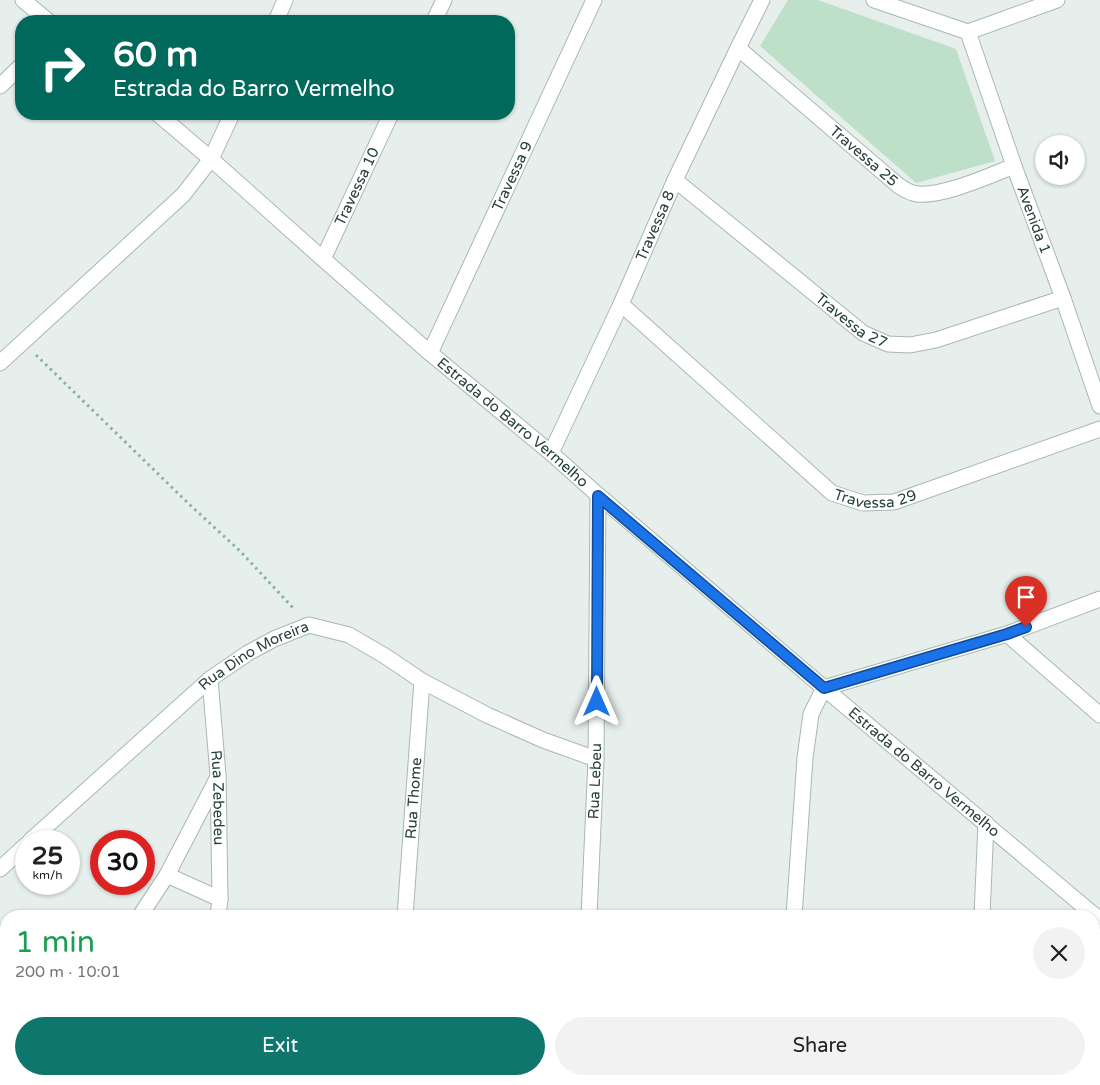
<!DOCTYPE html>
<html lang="en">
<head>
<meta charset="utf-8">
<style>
  :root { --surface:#fff; --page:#f2f2f2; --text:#202124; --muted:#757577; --accent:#0f766e }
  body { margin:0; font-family:"Varela Round",sans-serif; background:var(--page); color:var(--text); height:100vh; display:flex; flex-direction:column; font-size:19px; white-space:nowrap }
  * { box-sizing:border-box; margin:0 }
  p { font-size:16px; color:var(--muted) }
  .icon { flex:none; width:28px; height:28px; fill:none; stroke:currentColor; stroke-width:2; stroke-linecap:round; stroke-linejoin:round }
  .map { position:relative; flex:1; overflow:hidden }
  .side { position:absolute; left:0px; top:910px; width:1100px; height:175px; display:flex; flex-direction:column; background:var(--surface); border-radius:20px 20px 0 0; box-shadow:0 1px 4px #0004 }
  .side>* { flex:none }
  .top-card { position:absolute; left:15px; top:15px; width:500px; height:105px; border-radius:20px; box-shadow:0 1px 4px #0004; background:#00695c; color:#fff; overflow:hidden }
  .tools { position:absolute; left:1035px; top:135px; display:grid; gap:10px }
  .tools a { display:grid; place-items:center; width:50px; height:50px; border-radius:50%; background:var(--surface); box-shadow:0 1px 4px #0004; font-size:25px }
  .speed { position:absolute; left:15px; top:830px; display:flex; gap:10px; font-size:25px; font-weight:700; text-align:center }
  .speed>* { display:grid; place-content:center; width:65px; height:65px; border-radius:50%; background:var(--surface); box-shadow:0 1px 4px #0004; line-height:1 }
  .speed small { font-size:12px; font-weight:400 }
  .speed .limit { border:8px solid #d22; background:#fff; color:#111 }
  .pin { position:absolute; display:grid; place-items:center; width:42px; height:42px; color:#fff; margin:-51px -21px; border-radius:50% 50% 50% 0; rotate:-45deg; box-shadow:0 0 5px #0007 }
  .pin .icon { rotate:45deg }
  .me { position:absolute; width:55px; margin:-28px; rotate:0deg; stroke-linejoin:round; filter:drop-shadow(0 0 4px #0008) }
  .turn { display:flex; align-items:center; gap:18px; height:105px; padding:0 15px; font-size:22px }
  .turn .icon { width:65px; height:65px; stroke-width:2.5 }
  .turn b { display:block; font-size:35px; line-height:42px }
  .round { display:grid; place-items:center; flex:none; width:52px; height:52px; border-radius:26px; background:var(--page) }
  .headline { display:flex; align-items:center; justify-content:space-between; height:85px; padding:0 15px }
  h1 { font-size:30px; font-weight:600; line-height:38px; color:#1e9e55 }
  .primary-button { display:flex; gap:10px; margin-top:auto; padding:10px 15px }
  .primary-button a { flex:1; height:58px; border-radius:30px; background:var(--accent); color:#fff; font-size:20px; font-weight:600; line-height:58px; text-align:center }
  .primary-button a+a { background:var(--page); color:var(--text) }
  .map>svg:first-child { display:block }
  .green { fill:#bfe0c8 }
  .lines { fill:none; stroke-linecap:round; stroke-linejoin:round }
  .minor-casing { stroke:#a8b8b2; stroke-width:17 }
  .path { stroke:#86b3a5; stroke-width:3; stroke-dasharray:2.5 4; stroke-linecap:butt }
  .minor { stroke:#fff; stroke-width:15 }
  .route-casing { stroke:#114b97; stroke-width:12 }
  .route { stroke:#1a73e8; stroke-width:9 }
  .labels { text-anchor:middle; stroke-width:4.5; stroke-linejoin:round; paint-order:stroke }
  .street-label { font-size:15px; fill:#24423a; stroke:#f7fbf9 }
</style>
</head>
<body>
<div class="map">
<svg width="1100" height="1085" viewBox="0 0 1100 1085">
  <rect width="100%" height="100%" fill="#e6efeb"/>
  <path class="green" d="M788,0H818L956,49L995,161L916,183L760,46Z"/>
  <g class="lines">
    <g class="minor-casing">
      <g id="minor">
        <path d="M23,0L48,21"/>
        <path d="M874,0L968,32L1057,0"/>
        <path d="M276,21L285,0"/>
        <path d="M434,21L444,0"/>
        <path id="s1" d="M968,32L1014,166L1063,298L1100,406"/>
        <path id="s2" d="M738,48L899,186C903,188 908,192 913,193C936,200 991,175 1014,166"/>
        <path d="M0,86L21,66"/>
        <path id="s3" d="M158,114L211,159L323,259L430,353L551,453L598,495L824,688L1100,920"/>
        <path id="s4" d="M675,180L863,333L888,344L910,345L936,340L1063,298"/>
        <path id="s5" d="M323,259L391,114"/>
        <path id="s6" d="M621,304L832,493L863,503L894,502L1100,429"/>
        <path id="s7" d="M430,353L594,0"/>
        <path d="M0,363L183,195L211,159L232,114"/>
        <path id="s8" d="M551,453L621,304L675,180L738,48L762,0"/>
        <path d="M1007,634L1100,715"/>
        <path id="s9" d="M210,679L218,775L220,899L218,916"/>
        <path d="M824,688L1007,634L1100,599"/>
        <path id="s10" d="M30,841L210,679L248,653L274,639L309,625L349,635L385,656L422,681L487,715L543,740L596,759"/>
        <path d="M0,869L26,845"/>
        <path d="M167,875L220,899"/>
        <path d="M140,916L167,875L218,777"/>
        <path id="s11" d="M405,916L422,681"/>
        <path id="s12" d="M589,916L596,759L598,495"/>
        <path d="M794,916L805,758L811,714L824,688"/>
        <path d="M982,916L986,823"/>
        <path d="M18,1085L24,1079"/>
        <path d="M199,1085L200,1079"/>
        <path d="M392,1085L393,1079"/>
        <path d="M582,1085V1079"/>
        <path d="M782,1085L783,1079"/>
        <path d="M975,1085V1079"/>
      </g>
    </g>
    <path class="path" d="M36,355L190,505L240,551L295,610"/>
    <use href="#minor" class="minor"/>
  </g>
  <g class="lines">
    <g class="route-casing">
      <path id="route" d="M597,702L598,496L824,688L1007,634L1026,627"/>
    </g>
    <use href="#route" class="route"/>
  </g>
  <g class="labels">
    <g class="street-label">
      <text dy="5" stroke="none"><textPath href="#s2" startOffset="166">Travessa 25</textPath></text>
      <text dy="5" stroke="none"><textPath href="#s7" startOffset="195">Travessa 9</textPath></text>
      <text dy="5" stroke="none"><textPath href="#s5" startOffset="80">Travessa 10</textPath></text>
      <text dy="5" stroke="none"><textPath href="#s1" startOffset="199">Avenida 1</textPath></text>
      <text dy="5" stroke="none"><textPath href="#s8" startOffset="250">Travessa 8</textPath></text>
      <text dy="5" stroke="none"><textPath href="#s4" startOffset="226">Travessa 27</textPath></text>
      <text dy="5" stroke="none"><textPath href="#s3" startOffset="470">Estrada do Barro Vermelho</textPath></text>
      <text dy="5" stroke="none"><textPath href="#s6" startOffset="328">Travessa 29</textPath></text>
      <text dy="5" stroke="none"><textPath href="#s10" startOffset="292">Rua Dino Moreira</textPath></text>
      <text dy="5" stroke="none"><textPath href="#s3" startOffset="1010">Estrada do Barro Vermelho</textPath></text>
      <text dy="5" stroke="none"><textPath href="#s12" startOffset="135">Rua Lebeu</textPath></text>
      <text dy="5" stroke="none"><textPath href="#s9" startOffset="119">Rua Zebedeu</textPath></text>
      <text dy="5" stroke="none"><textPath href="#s11" startOffset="118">Rua Thome</textPath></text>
    </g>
  </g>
</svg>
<div class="tools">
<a><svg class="icon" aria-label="sound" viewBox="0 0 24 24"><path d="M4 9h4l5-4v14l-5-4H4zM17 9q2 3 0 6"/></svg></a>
</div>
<div class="speed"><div>25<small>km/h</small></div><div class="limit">30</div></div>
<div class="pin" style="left:1026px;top:627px;background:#d93025"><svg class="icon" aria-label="arrive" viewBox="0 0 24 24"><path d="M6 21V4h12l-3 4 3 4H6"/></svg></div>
<svg class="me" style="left:597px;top:702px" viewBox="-20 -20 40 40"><path d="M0-17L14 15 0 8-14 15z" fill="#1a73e8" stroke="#fff" stroke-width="4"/></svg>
<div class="top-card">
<div class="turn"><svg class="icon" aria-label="right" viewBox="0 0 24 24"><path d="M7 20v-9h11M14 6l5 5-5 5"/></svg><div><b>60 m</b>Estrada do Barro Vermelho</div></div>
</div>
<section class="side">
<div class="headline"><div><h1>1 min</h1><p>200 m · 10:01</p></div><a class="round"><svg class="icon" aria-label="close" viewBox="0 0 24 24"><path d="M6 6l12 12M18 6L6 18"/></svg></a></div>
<div class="primary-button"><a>Exit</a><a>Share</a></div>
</section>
</div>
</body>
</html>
